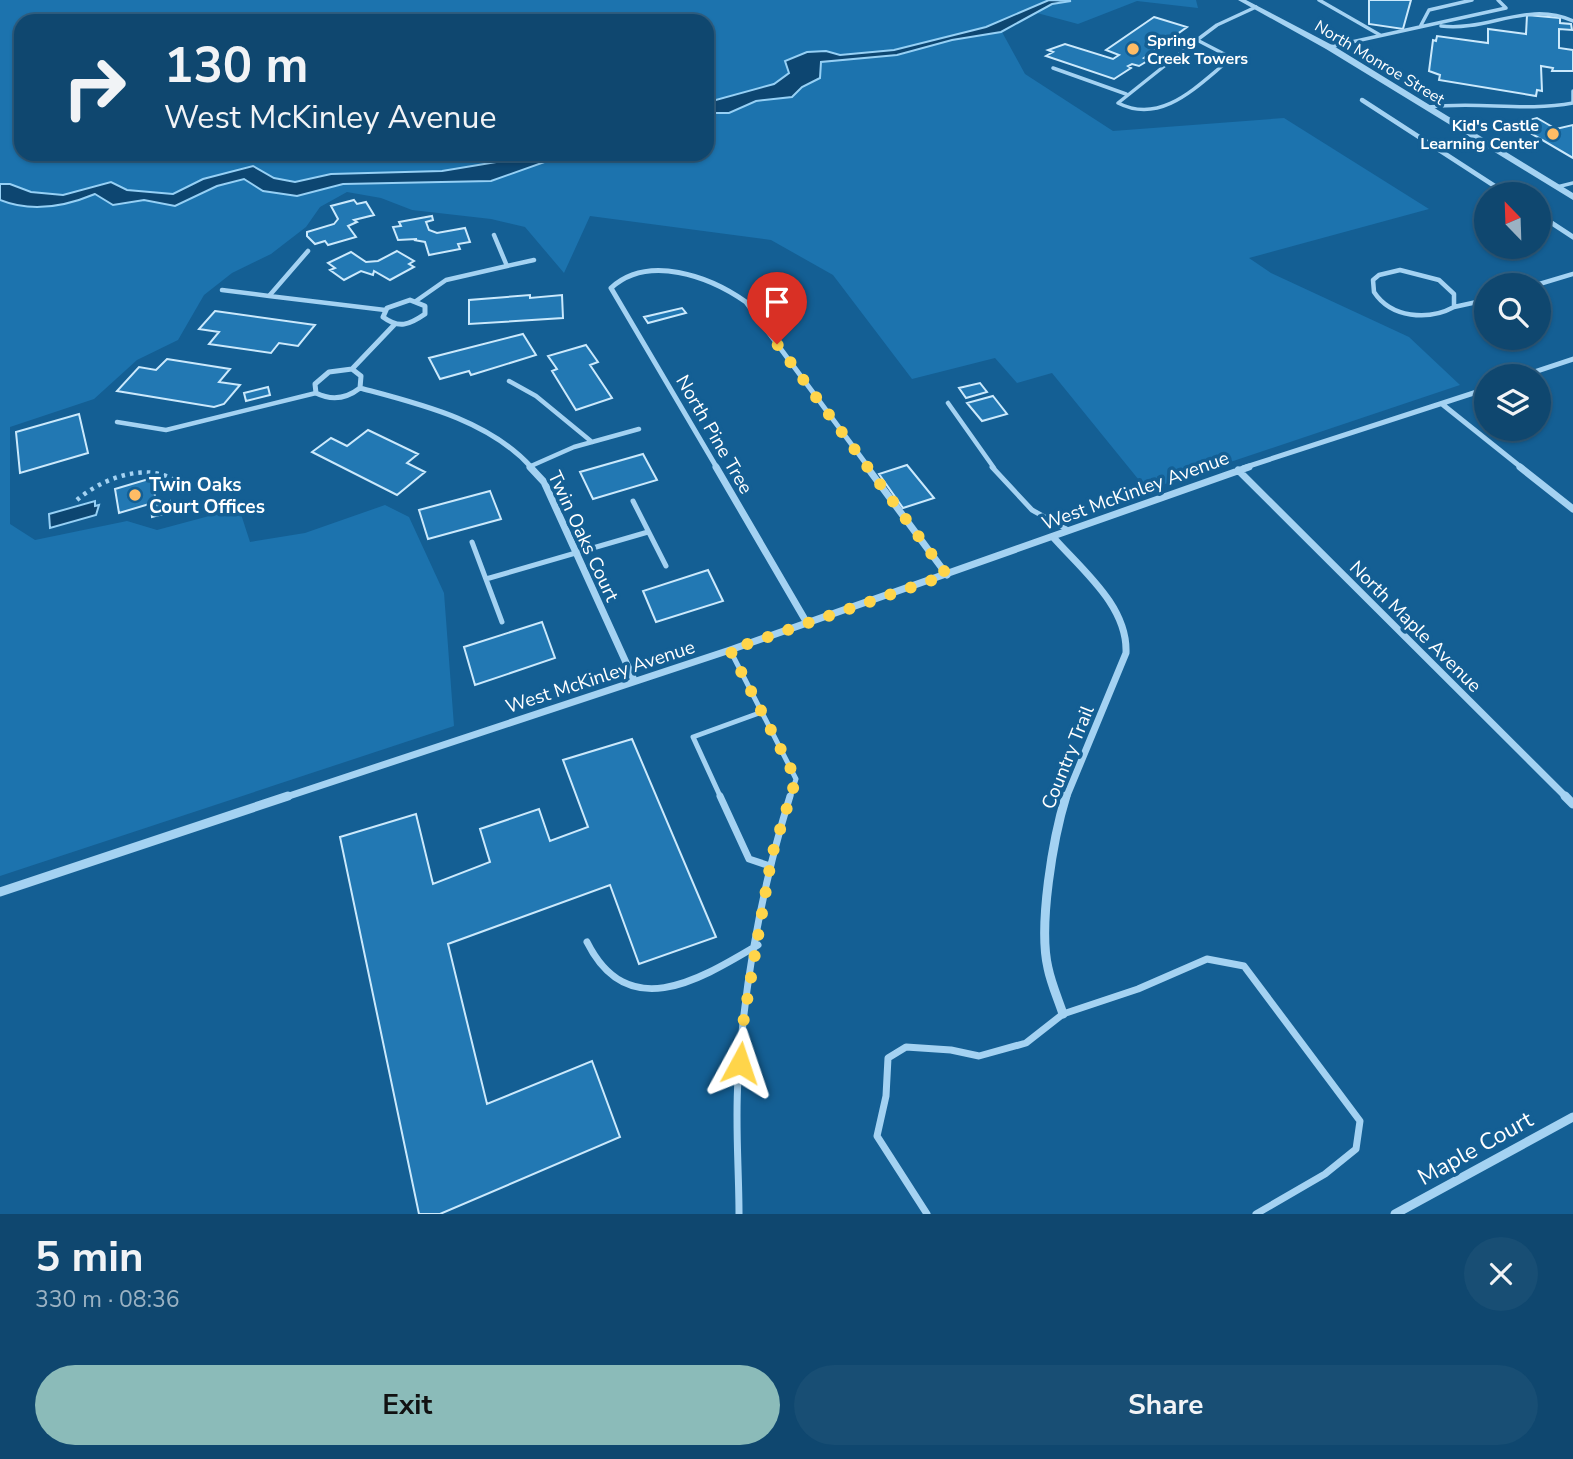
<!DOCTYPE html>
<html lang="en">
<head>
<meta charset="utf-8">
<style>
  :root { --surface:#0f476f; --page:#184e74; --text:#f1f3f6; --muted:#9bb2c3; --line:#2f5f82; --accent:#8bbbb9 }
  body { margin:0; font-family:"Nunito Sans",sans-serif; background:var(--page); color:var(--text); height:100vh; display:flex; flex-direction:column; font-size:26px; white-space:nowrap }
  * { box-sizing:border-box; margin:0 }
  p { font-size:23px; color:var(--muted) }
  .icon { flex:none; width:38px; height:38px; fill:none; stroke:currentColor; stroke-width:2; stroke-linecap:round; stroke-linejoin:round }
  .map { position:relative; height:1214px; overflow:hidden }
  .side { display:flex; flex-direction:column; background:var(--surface); flex:1 }
  .side>* { flex:none }
  .banner { position:absolute; left:14px; top:14px; width:700px; height:147px; border-radius:21px; box-shadow:0 2px 5px #0004,0 0 0 2px var(--line); background:#0f476f; color:var(--text); overflow:hidden }
  .needle { width:46px; rotate:337deg }
  .buttons { position:absolute; left:1474px; top:182px; display:grid; gap:14px }
  .buttons a { display:grid; place-items:center; width:77px; height:77px; border-radius:50%; background:var(--surface); box-shadow:0 2px 5px #0004,0 0 0 2px var(--line); font-size:35px }
  .pin { position:absolute; display:grid; place-items:center; width:60px; height:60px; color:#fff; margin:-72px -30px; border-radius:50% 50% 50% 0; rotate:-45deg; box-shadow:0 0 7px #0007 }
  .pin .icon { rotate:45deg }
  .me { position:absolute; width:77px; margin:-38px; rotate:5deg; stroke-linejoin:round; filter:drop-shadow(0 0 5px #0008) }
  .turn { display:flex; align-items:center; gap:24px; height:147px; padding:0 35px; font-size:32px }
  .turn .icon { width:91px; height:91px; stroke-width:2.5 }
  .turn b { display:block; font-size:49px; line-height:60px }
  .round { display:grid; place-items:center; flex:none; width:74px; height:74px; border-radius:37px; background:var(--page) }
  .summary { display:flex; align-items:center; justify-content:space-between; height:119px; padding:0 35px }
  h1 { font-size:42px; font-weight:700; line-height:52px }
  .action { display:flex; gap:14px; margin-top:auto; padding:14px 35px }
  .action a { flex:1; height:80px; border-radius:42px; background:var(--accent); color:#111; font-size:28px; font-weight:700; line-height:80px; text-align:center }
  .action a+a { background:var(--page); color:var(--text) }
  .map>svg:first-child { display:block }
  .green { fill:#1c73ae; fill-rule:evenodd }
  .water { fill:#0d4671; stroke:#96d0f5; stroke-width:2 }
  .building { fill:#2278b3; stroke:#cbe9fc; stroke-width:2 }
  .lines { fill:none; stroke-linecap:round; stroke-linejoin:round }
  .path { stroke:#a4d2f2; stroke-width:4.5; stroke-dasharray:3.5 5; stroke-linecap:butt }
  .service-far3 { stroke:#a4d2f2; stroke-width:3.5 }
  .service-far2 { stroke:#a4d2f2; stroke-width:4.5 }
  .service-far1 { stroke:#a4d2f2; stroke-width:5 }
  .service { stroke:#a4d2f2; stroke-width:7 }
  .minor-far3 { stroke:#a4d2f2; stroke-width:4.5 }
  .minor-far2 { stroke:#a4d2f2; stroke-width:5 }
  .minor-far1 { stroke:#a4d2f2; stroke-width:7 }
  .minor { stroke:#a4d2f2; stroke-width:9 }
  .tertiary { fill:#a4d2f2; fill-rule:evenodd }
  .route { stroke:#ffd54a; stroke-width:12; stroke-dasharray:0 21.6 }
  .poi-dot { fill:#ffbc65; stroke:#145f94; stroke-width:2.5 }
  .labels { text-anchor:middle; stroke-width:7; stroke-linejoin:round; paint-order:stroke }
  .far-poi-label { font-size:16px; font-weight:bold; fill:#fff; stroke:#145f94; text-anchor:start }
  .far-street-label { font-size:16px; fill:#fff; stroke:#145f94 }
  .street-label { font-size:19px; fill:#fff; stroke:#145f94 }
  .poi-label { font-size:19px; font-weight:bold; fill:#fff; stroke:#145f94; text-anchor:start }
  .near-street-label { font-size:23px; fill:#fff; stroke:#145f94 }
</style>
</head>
<body>
<div class="map">
<svg width="1573" height="1214" viewBox="0 0 1573 1214">
  <rect width="100%" height="100%" fill="#145f94"/>
  <path class="green" d="M0,0H1196L1198,8L1137,1L1078,24L1037,13L1002,32L1025,74L1113,131L1284,118L1429,209L1249,258L1271,273L1409,337L1460,385L1147,490L1052,373L1017,383L995,358L912,379L833,275L771,240L590,216L564,273L525,227L491,219L412,210L381,198L347,192L320,207L306,227L271,254L232,273L204,295L178,340L137,360L94,399L10,427V524L35,540L127,521L157,530L239,508L250,542L305,533L385,505L409,517L444,593L454,726L0,876ZM21,21H707V154H21Z"/>
  <path class="water" d="M1049,0L1071,1L1052,4L1001,32L952,40L897,55L821,62L820,78L802,87L792,97L756,101L729,113H707V95L716,100L774,84L789,73L785,61L807,52L826,51L840,55L894,50L986,27Z
    M545,154H567L491,181L343,184L297,196L263,191L244,179L217,186L175,206L144,200L113,205L95,194C64,207 32,213 0,200V184H10L31,192L63,195L111,182L127,190L173,194L203,179L253,166L274,178L295,182L331,174L442,171Z
    M95,501V506L99,505L96,515L50,528L49,514Z"/>
  <path class="building" d="M1369,0H1411L1403,29L1369,24Z
    M1527,15L1560,18V23L1571,24L1572,30L1559,29V48L1573,50V71H1552L1553,68L1541,66L1542,91L1537,90L1536,96L1439,80L1440,75L1429,71L1433,40L1436,41L1437,36L1488,43V29L1526,34Z
    M1154,17L1187,27L1144,58L1149,60L1139,66L1132,64L1128,66L1131,68L1114,79L1046,56L1053,52L1048,50L1065,44L1113,59L1119,55L1106,50Z
    M1537,118L1556,129L1573,125V158L1515,124Z
    M354,200L357,204L366,202L374,215L354,220L357,222L348,226L356,237L328,245L325,241L315,244L307,236V232L334,224L338,219L331,206Z
    M432,216L433,220L426,222L429,230L437,233L465,228L470,242L458,244L460,249L429,255L425,242L414,240L417,239L398,240L393,227L401,226L399,222Z
    M397,251L414,261L409,264L414,267L390,280L374,271L373,275L361,271L344,280L330,270L335,268L328,263L351,252L366,262L378,261Z
    M530,295V298L562,295L563,318L469,324V300Z
    M682,308L686,313L648,323L644,317Z
    M215,311L315,325L298,346L279,343L271,353L209,344L219,332L199,329Z
    M523,334L536,355L471,375L469,371L440,379L429,358Z
    M586,345L598,362L590,365L612,398L576,410L552,371L557,369L548,356Z
    M167,359L230,369L219,382L240,385L224,404L214,407L117,391L139,367L156,370Z
    M980,383L987,392L966,398L959,388Z
    M268,387L270,395L246,401L244,393Z
    M993,396L1007,414L982,421L967,403Z
    M79,414L88,453L20,473L16,432Z
    M368,430L418,454L407,463L425,472L397,495L312,452L331,438L347,446Z
    M643,454L657,480L593,499L580,472Z
    M907,465L934,498L903,508L879,474Z
    M152,478L156,502L119,513L115,489Z
    M490,491L501,519L428,539L419,510Z
    M170,501L171,512L152,517L151,506Z
    M708,570L723,601L656,622L643,591Z
    M542,622L555,658L475,685L464,647Z
    M632,739L716,937L639,964L610,885L448,944L487,1104L592,1061L620,1137L440,1214H419L340,837L416,814L433,884L490,862L480,829L539,809L550,841L588,827L563,760Z"/>
  <g class="lines">
    <path class="path" d="M77,500C101,479 145,462 174,480"/>
    <path class="service-far3" d="M1319,0L1380,35
      M1441,26C1487,32 1528,0 1573,21
      M1420,27L1429,10L1472,0
      M1197,40L1228,56V61C1196,87 1161,125 1118,103Z
      M1197,40L1217,25L1256,7
      M1329,47L1506,8L1498,0
      M1053,68L1126,94
      M1573,91V103
      M1429,107C1477,101 1525,112 1573,103
      M1557,187L1573,183"/>
    <path class="service-far2" d="M308,251L269,296L385,310
      M507,266L534,260
      M1400,270L1439,280L1454,294V307C1428,321 1391,318 1374,292L1373,280L1379,275Z
      M1536,285L1573,274
      M222,290L269,296
      M416,301L446,280L507,266L494,235
      M1454,307L1486,300
      M509,381L536,396L592,442
      M948,403L994,468
      M117,422L166,430L316,393
      M531,466L574,447L639,429"/>
    <path class="service-far1" d="M992,467L1032,510L1068,530
      M633,501L666,566
      M472,542L502,622
      M486,579L648,532
      M730,650L796,779L790,798
      M721,798L693,737L762,712"/>
    <path class="service" d="M720,796L749,859L770,866
      M587,942C628,1024 699,980 758,945
      M739,1214C739,1170 735,1124 738,1080C744,985 762,887 790,796
      M927,1214L877,1136L886,1096L888,1058L906,1047L951,1050L979,1056L1026,1043L1063,1014L1138,989L1207,959L1244,966L1360,1121L1356,1149L1325,1174L1256,1214"/>
    <path class="minor-far3" d="M1362,100L1507,194"/>
    <path class="minor-far2" d="M1538,214L1573,237
      M410,300L425,306V314C409,325 399,329 383,317L387,308Z
      M352,369L394,325
      M352,369L361,376L360,388C346,399 332,401 316,393L315,384L329,372Z
      M1522,376L1573,359
      M360,388C420,404 489,420 532,468
      M1442,404L1522,468
      M717,468L611,288C648,254 709,276 746,302L869,468
      M1243,468L1486,389"/>
    <path class="minor-far1" d="M530,467L544,482L634,680
      M716,467L807,623
      M867,467L947,575
      M1520,467L1573,509
      M1238,470L1567,798
      M1053,537C1082,570 1128,606 1126,653L1066,798
      M283,798L730,650L1249,467"/>
    <path class="minor" d="M1565,796L1573,804
      M0,892L288,796
      M1063,1014C1058,999 1051,983 1048,968C1038,926 1053,838 1066,796
      M1395,1214L1573,1117"/>
    <path class="tertiary" d="M1238,0H1246L1332,45L1573,193V200L1326,49Z"/>
  </g>
  <g class="lines">
    <path class="route" d="M740,1063L743,1024L772,855L796,779L730,650L947,575L777,344"/>
  </g>
  <g class="poi-dot">
    <circle cx="1133" cy="49" r="7"/>
    <circle cx="1553" cy="134" r="7"/>
    <circle cx="135" cy="495" r="7"/>
  </g>
  <g class="labels">
    <g class="far-poi-label">
      <text x="1147" y="46">Spring<tspan x="1147" dy="18">Creek Towers</tspan></text>
      <text x="1539" y="131" text-anchor="end">Kid's Castle<tspan x="1539" dy="18">Learning Center</tspan></text>
    </g>
    <g class="far-street-label">
      <text transform="translate(1380 62) rotate(31)" y="6">North Monroe Street</text>
    </g>
    <g class="street-label">
      <text transform="translate(715 434) rotate(60)" y="7">North Pine Tree</text>
      <text transform="translate(1135 490) rotate(-20)" y="7">West McKinley Avenue</text>
      <text transform="translate(584 536) rotate(65)" y="7">Twin Oaks Court</text>
      <text transform="translate(1416 626) rotate(45)" y="7">North Maple Avenue</text>
      <text transform="translate(600 676) rotate(-18)" y="7">West McKinley Avenue</text>
      <text transform="translate(1067 757) rotate(-68)" y="7">Country Trail</text>
    </g>
    <g class="poi-label">
      <text x="149" y="491">Twin Oaks<tspan x="149" dy="22">Court Offices</tspan></text>
    </g>
    <g class="near-street-label">
      <text transform="translate(1475 1148) rotate(-29)" y="8">Maple Court</text>
    </g>
  </g>
</svg>
<div class="buttons">
<a><svg class="needle" viewBox="-14 -14 28 28"><path d="M0-13l5 13h-10z" fill="#e53935"/><path d="M0 13l5-13h-10z" fill="#9bb2c3"/></svg></a>
<a><svg class="icon" aria-label="search" viewBox="0 0 24 24"><circle cx="10" cy="10" r="6"/><path d="M15 15l6 6"/></svg></a>
<a><svg class="icon" aria-label="layers" viewBox="0 0 24 24"><path d="M12 4l9 5-9 5-9-5zM3 14l9 5 9-5"/></svg></a>
</div>
<div class="pin" style="left:777px;top:344px;background:#d93025"><svg class="icon" aria-label="arrive" viewBox="0 0 24 24"><path d="M6 21V4h12l-3 4 3 4H6"/></svg></div>
<svg class="me" style="left:740px;top:1063px" viewBox="-20 -20 40 40"><path d="M0-17L14 15 0 8-14 15z" fill="#ffd54a" stroke="#fff" stroke-width="4"/></svg>
<div class="banner">
<div class="turn"><svg class="icon" aria-label="right" viewBox="0 0 24 24"><path d="M7 20v-9h11M14 6l5 5-5 5"/></svg><div><b>130 m</b>West McKinley Avenue</div></div>
</div>
</div>
<section class="side">
<div class="summary"><div><h1>5 min</h1><p>330 m · 08:36</p></div><a class="round"><svg class="icon" aria-label="close" viewBox="0 0 24 24"><path d="M6 6l12 12M18 6L6 18"/></svg></a></div>
<div class="action"><a>Exit</a><a>Share</a></div>
</section>
</body>
</html>
